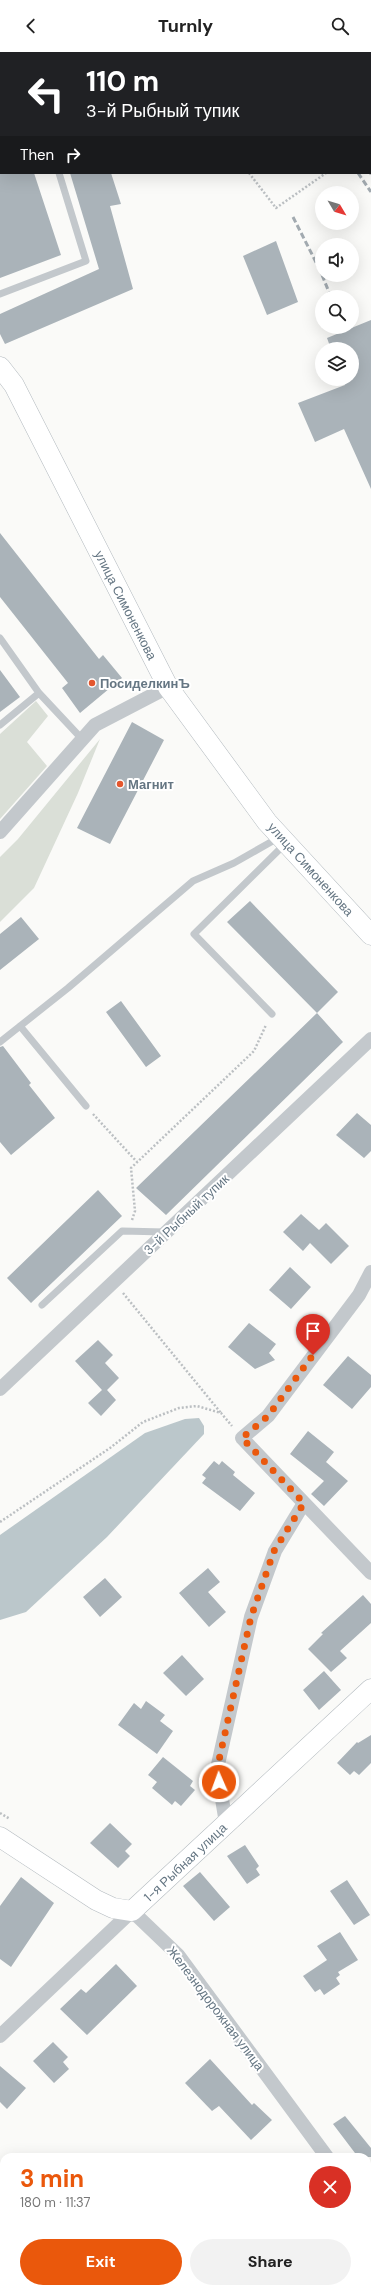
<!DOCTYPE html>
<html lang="en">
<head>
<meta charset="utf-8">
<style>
  :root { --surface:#fff; --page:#f2f2f2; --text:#222; --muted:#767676; --accent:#ea580c }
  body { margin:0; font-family:"DM Sans",sans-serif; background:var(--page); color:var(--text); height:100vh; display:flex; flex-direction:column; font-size:15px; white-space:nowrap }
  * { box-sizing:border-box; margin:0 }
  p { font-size:13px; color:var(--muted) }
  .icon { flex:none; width:22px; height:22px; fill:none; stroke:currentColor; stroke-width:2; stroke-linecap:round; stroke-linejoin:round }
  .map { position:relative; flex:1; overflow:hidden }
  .drawer { position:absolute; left:0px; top:2101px; width:371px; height:140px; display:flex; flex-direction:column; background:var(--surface); border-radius:12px 12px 0 0; box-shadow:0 4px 16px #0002 }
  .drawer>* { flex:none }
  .guide { position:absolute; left:0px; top:0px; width:371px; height:122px; box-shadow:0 4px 16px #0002; background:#202124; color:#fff; overflow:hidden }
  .needle { width:26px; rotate:128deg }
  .fabs { position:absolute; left:315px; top:134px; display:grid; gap:8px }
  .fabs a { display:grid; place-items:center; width:44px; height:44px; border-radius:50%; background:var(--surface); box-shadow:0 4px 16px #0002; font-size:20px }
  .pin { position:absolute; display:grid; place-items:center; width:34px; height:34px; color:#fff; margin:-41px -17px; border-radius:50% 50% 50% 0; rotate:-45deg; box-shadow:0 0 4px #0007 }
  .pin .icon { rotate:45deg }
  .me { position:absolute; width:44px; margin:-22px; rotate:358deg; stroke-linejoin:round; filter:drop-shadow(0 0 3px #0008) }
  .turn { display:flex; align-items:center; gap:14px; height:84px; padding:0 20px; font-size:18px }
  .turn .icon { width:52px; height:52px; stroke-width:2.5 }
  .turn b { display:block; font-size:28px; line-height:34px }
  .then { display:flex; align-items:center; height:38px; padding:0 20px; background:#0003; gap:8px; font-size:15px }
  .round { display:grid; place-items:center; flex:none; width:42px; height:42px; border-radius:21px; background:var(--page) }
  .summary { display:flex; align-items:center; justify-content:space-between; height:68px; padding:0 20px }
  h1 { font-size:24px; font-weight:700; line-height:30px; color:var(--accent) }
  .cta { display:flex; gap:8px; margin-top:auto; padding:8px 20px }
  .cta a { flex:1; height:46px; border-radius:24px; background:var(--accent); color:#fff; font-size:16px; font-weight:700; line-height:46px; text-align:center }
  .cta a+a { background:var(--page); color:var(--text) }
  header { display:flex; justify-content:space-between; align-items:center; height:52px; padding:0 20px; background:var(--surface); font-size:18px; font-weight:700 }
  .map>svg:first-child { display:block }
  .green { fill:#dadfd7 }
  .water { fill:#bbc7cb }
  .building { fill:#aab3b9 }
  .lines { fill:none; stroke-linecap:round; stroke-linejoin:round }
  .secondary-casing { stroke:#b3babf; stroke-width:21 }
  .path { stroke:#bbbfc2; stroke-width:2.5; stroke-dasharray:2 2; stroke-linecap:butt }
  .lane { stroke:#c3c8cc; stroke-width:7 }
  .street { stroke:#c3c8cc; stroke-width:14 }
  .secondary { stroke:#fff; stroke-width:20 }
  .rail { stroke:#a2aab0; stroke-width:3; stroke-dasharray:6 3; stroke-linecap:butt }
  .route { stroke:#ea580c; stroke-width:7; stroke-dasharray:0 12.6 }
  .poi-dot { fill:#e4572e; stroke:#fff; stroke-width:1.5 }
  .labels { text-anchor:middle; stroke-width:4; stroke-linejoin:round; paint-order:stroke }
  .street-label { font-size:13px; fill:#657683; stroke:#fff }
  .poi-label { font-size:13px; font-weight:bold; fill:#657683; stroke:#fff; text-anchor:start }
</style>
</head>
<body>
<header><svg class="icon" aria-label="back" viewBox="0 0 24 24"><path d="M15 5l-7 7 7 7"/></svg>Turnly<svg class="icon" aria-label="search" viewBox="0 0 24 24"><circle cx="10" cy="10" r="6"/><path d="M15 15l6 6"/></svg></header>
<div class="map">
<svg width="371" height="2241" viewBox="0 0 371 2241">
  <rect width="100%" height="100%" fill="#fafaf8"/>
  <path class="green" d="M36,649L48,664L27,690L47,714L0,767V682Z
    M100,687L78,741L34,836L0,870V805L18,787Z"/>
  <path class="water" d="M199,1366L204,1374V1382L107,1485L26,1560L0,1568V1483L145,1381L185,1367Z"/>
  <path class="building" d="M0,121H34L61,203L0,226Z
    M70,121H111L121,152L110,154L133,237L5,292L0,282V262L99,217Z
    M276,189L298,250L267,263L243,204Z
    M371,268V437L344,377L315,390L298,351L345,333L343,327H352V297H331L327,286Z
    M0,481L99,607L103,603L122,626L80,661L62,636L68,631L0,545Z
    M0,618L20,645L0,660Z
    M132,670L164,688L110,792L77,776Z
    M250,849L338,940L317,961L227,870Z
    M21,865L39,887L0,918V882Z
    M121,949L161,1004L146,1015L106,960Z
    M317,961L343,990L166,1163L136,1136Z
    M3,994L31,1031L29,1033L55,1066L11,1103L0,1090V995Z
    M357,1061L371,1073V1099L364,1106L336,1083Z
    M98,1138L122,1164L31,1251L7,1226Z
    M301,1162L319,1178L326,1171L349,1194L331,1212L310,1191L303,1199L283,1180Z
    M290,1215L311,1235L291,1257L269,1238Z
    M249,1271L276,1292L269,1301L275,1308L255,1317L228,1295Z
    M98,1288L113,1303L105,1311L119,1326L107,1338L116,1348L101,1364L88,1351L102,1338L75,1309Z
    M348,1304L371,1323V1335L352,1357L323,1333Z
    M308,1379L334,1400L326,1410L348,1429L324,1454L311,1442L324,1429L290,1402Z
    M214,1409L219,1413L222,1409L235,1420L233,1423L255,1441L240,1459L202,1431L206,1426L202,1423Z
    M208,1516L220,1530L208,1540L226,1560L209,1575L179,1541Z
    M105,1526L122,1545L100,1565L83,1545Z
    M363,1543L371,1552V1571L340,1599L347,1606L331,1620L308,1597L323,1582L321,1581Z
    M182,1603L204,1627L186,1644L163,1621Z
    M324,1619L341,1638L319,1658L303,1638Z
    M146,1649L165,1663L160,1669L173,1679L157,1702L118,1673L134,1651L141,1657Z
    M371,1683V1711L359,1723L354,1719L350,1723L337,1711L357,1690L358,1691Z
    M163,1705L193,1729L190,1734L195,1738L181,1754L175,1749L172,1753L152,1736L157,1730L148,1723Z
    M110,1771L132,1792L125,1799L130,1804L118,1816L90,1791Z
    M245,1793L259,1814L256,1817L260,1823L247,1832L227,1804Z
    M200,1820L230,1855L214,1869L183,1834Z
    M21,1825L54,1851L11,1915L0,1907V1854Z
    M347,1828L370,1863L354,1873L330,1839Z
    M340,1880L358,1908L338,1920L340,1923L336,1926L340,1932L324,1943L320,1937L315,1940L303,1924L327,1908L317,1894Z
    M116,1912L137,1934L87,1983L60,1957L81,1937L86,1941Z
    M53,1990L68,2005L63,2010L69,2017L54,2031L33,2009Z
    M210,2007L252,2053L254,2051L272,2068L251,2088L219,2054L212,2059L185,2031Z
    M0,2014L26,2036L7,2057L0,2050Z
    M345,2064L371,2096V2105H358L333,2072Z"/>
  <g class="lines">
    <g class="secondary-casing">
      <path id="secondary" d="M0,315L14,333L168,635L267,770L371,883
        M0,1785L96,1848L113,1856L132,1859L371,1637"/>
    </g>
    <path class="path" d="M152,0L153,1
      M353,0L354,1
      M370,24L371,25
      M249,121L276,156L326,121
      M370,121L371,123
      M93,1062L137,1110
      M132,1168L135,1159L131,1116L254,999L266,973
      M123,1241L221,1361
      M0,1470L110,1396L143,1370L179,1356L197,1354L221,1361L232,1374
      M0,1761L10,1767"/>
    <path class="lane" d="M20,0L21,1
      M0,242L86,209L59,121
      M0,586L39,641L82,687
      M0,673L39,641
      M272,962L194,882L286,791
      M20,974L86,1054
      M0,990L68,936L193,829L234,811L278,786
      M42,1253L122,1179L165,1180"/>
    <path class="street" d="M0,780L95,673L168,635
      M371,1220L359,1243L268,1364L242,1386L371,1521
      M0,1337L371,987
      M226,1771L217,1717L251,1565L275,1499L304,1451
      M0,1984L132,1859L178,1903L327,2105
      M367,2146L371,2150
      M200,2241L206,2237"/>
    <use href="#secondary" class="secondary"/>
    <path class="rail" d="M268,0V1
      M341,0L342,1
      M370,40L371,41
      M358,121L371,140
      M293,165L322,222
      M322,223L331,245
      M343,275L344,279"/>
  </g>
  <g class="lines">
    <path class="route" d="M219,1730L217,1717L251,1565L274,1499L304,1451L242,1386L268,1364L313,1303"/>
  </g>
  <g class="poi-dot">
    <circle cx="92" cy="631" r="4"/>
    <circle cx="120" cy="732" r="4"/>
  </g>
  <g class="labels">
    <g class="street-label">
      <text transform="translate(126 553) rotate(63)" y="5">улица Симоненкова</text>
      <text transform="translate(311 817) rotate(48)" y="5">улица Симоненкова</text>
      <text transform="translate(186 1162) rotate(-43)" y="5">3-й Рыбный тупик</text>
      <text transform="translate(185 1810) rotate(-43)" y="5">1-я Рыбная улица</text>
      <text transform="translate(216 1956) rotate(53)" y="5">Железнодорожная улица</text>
    </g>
    <g class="poi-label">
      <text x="100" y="636">ПосиделкинЪ</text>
      <text x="128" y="737">Магнит</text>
    </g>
  </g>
</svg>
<div class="fabs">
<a><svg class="needle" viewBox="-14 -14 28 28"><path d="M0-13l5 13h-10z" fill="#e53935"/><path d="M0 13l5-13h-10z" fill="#767676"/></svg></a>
<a><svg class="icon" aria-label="sound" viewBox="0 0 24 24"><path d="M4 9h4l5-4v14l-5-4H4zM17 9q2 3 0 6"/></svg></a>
<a><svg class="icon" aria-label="search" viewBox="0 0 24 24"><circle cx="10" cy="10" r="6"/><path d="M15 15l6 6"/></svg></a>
<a><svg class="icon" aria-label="layers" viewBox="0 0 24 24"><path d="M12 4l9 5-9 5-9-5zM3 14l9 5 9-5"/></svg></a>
</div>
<div class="pin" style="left:313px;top:1303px;background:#d93025"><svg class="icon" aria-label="arrive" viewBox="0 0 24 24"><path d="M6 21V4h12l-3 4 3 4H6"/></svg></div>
<svg class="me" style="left:219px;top:1730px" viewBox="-20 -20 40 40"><circle r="17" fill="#ea580c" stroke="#fff" stroke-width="3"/><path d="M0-11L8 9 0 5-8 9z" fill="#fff"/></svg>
<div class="guide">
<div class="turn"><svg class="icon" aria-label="left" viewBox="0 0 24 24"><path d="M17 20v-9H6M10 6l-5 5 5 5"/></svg><div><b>110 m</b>3-й Рыбный тупик</div></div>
<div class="then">Then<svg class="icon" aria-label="right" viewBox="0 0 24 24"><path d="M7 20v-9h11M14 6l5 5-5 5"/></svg></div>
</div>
<section class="drawer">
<div class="summary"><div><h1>3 min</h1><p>180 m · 11:37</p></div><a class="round" style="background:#d93025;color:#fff"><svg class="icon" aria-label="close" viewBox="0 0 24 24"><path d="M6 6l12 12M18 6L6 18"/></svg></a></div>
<div class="cta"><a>Exit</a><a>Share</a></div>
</section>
</div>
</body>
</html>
